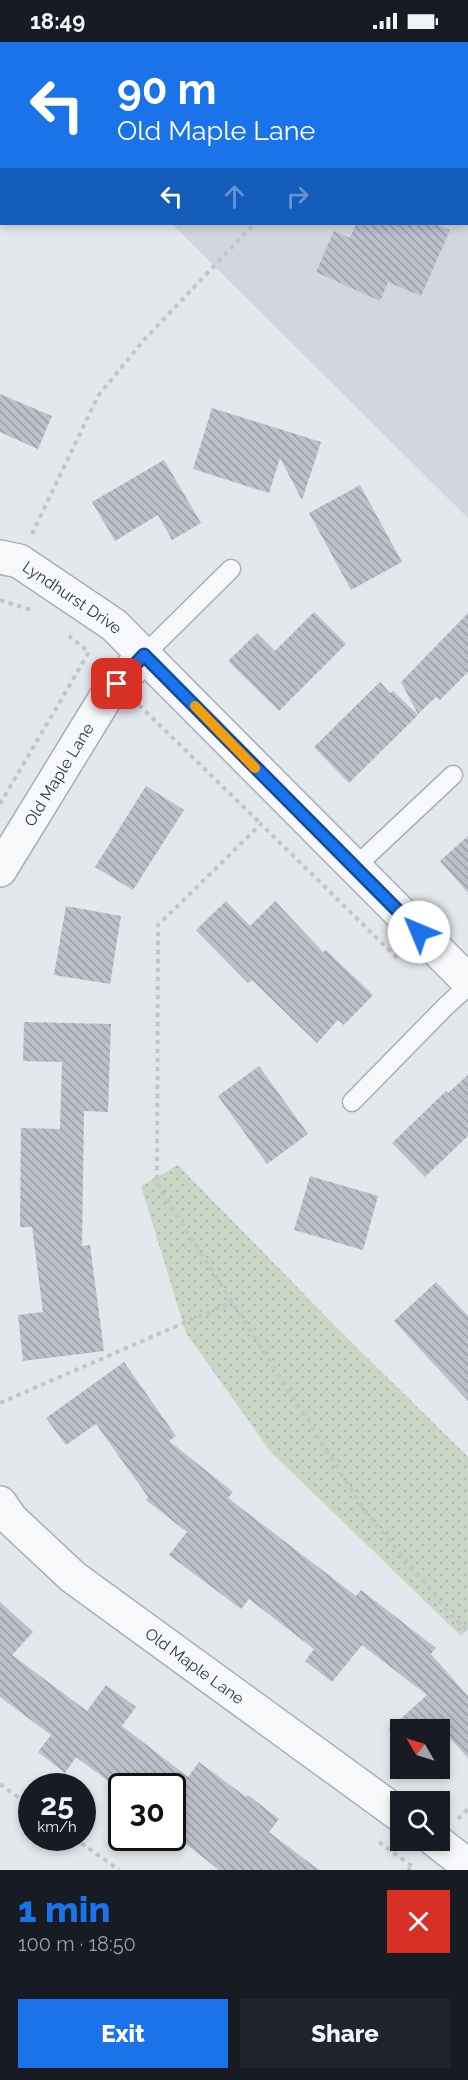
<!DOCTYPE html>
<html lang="en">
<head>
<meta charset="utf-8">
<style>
  :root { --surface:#171b24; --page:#20242c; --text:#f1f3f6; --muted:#9ea1a6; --accent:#1a73e8 }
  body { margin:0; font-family:Raleway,sans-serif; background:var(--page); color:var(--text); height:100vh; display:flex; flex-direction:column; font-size:22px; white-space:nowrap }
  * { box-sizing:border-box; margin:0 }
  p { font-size:20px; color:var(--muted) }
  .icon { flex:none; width:33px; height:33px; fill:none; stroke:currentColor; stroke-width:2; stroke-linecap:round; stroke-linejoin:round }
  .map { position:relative; height:1828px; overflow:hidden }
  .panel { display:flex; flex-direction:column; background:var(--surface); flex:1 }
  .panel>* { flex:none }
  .top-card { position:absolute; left:0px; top:0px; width:468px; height:183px; box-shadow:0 3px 9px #0003; background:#1a73e8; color:#fff; overflow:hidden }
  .needle { width:39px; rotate:308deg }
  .fabs { position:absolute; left:390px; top:1677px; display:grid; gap:12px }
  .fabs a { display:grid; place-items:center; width:60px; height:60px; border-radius:0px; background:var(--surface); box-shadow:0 3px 9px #0003; font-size:30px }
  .speed { position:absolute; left:18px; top:1731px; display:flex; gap:12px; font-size:30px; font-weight:700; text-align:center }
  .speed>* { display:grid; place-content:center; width:78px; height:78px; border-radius:50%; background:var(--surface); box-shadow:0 3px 9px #0003; line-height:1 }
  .speed small { font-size:15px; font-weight:400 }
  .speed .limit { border:3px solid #111; border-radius:9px; background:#fff; color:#111 }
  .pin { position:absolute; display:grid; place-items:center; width:51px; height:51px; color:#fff; margin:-26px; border-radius:12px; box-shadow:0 3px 9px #0006 }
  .me { position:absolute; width:66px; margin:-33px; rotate:315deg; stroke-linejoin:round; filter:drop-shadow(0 0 4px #0008) }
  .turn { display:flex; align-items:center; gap:21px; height:126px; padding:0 18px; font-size:27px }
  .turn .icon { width:78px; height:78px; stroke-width:2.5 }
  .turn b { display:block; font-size:42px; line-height:51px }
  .lanes { display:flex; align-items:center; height:57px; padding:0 18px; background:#0003; justify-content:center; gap:30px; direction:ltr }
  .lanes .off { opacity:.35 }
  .round { display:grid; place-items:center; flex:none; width:63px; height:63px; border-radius:0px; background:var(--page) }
  .summary { display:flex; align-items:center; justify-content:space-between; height:102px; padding:0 18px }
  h1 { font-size:36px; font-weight:800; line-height:45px; color:var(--accent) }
  .button { display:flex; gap:12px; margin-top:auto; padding:12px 18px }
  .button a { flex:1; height:69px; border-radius:0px; background:var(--accent); color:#fff; font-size:24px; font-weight:800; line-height:69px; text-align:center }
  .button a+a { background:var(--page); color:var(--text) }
  .status { display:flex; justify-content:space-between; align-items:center; height:42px; padding:0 30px; background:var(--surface); direction:ltr }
  .status svg { height:16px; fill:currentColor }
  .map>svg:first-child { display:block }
  .built { fill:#d2d6de }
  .grass { fill:url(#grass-dots) }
  .building { fill:url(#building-back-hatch) }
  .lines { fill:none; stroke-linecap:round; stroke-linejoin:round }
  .service-casing { stroke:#a9aeb7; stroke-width:21 }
  .minor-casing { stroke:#a9aeb7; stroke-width:36 }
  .path { stroke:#c2c5cb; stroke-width:4; stroke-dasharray:4.5 4.5; stroke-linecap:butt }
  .service { stroke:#f7f8fa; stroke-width:18 }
  .minor { stroke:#f7f8fa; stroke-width:33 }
  .route-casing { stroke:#114b97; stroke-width:15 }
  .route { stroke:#1a73e8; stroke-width:10 }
  .slow { stroke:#f59e0b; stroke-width:10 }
  .labels { text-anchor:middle; stroke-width:4.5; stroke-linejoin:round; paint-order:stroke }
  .street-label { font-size:16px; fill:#2b3445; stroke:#f4f6f9 }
</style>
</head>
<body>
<div class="status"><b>18:49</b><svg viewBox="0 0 49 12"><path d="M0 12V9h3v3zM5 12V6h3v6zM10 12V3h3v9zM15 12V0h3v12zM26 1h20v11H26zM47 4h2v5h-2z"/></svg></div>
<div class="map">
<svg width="468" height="1828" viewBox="0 0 468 1828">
  <defs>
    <pattern id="grass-dots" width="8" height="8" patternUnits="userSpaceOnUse" patternTransform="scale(1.5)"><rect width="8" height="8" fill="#c9d6c5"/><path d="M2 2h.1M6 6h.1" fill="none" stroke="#adb8ab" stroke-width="1.8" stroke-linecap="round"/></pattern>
    <pattern id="building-back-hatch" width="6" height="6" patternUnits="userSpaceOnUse" patternTransform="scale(1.5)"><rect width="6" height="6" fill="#bbc0ca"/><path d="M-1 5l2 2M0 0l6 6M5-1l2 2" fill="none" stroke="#989da6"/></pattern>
  </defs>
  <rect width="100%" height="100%" fill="#e4e7ec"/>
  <path class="built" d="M0,0H468V476L172,182H466V2H2L1,11Z"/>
  <path class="grass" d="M178,1123L338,1287L468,1415V1587L461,1594L270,1409L186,1291L141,1144Z"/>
  <path class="building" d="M356,182H436L450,188L421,254L388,240L380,259L316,230L334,189L350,196Z
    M0,352L52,374L38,407L0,390Z
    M212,366L321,400L302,458L280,416L269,451L193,427Z
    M164,418L201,481L172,498L158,473L115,499L92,460Z
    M360,443L402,520L351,548L309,471Z
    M314,570L346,602L279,669L228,619L257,591L275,609Z
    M468,571V630L440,658L436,655L418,672L401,640Z
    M380,640L390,651L393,649L418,673L349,741L314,705Z
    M146,744L184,768L133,848L95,825Z
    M468,794V851L440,819Z
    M226,859L250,884L275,859L323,910L326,908L373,953L344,983L338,978L317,1001L252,938L248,941L196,888Z
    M66,864L121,874L110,942L54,933Z
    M24,980L111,982L108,1070L84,1069L82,1204L90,1203L104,1309L23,1319L18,1273L43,1270L32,1185H20L21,1086L60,1087L62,1020L23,1019Z
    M259,1024L308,1092L267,1122L218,1054Z
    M468,1033V1094L425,1135L392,1101L446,1049L448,1051Z
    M310,1134L378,1154L363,1208L294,1188Z
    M436,1240L468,1274V1359L394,1279Z
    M124,1320L176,1394L169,1399L233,1450L228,1456L356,1554L361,1548L436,1606L431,1612L468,1654V1716L443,1688H388L427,1653L362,1603L332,1640L305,1619L314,1607L249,1557L241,1567L169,1513L187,1490L146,1458L148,1455L96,1382L66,1403L46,1376Z
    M0,1560L33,1590L12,1613L87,1669L106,1643L136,1665L122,1684L188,1735L199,1720L246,1755L248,1753L279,1777L269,1790L319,1828H219L172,1791V1744H115L76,1715L65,1731L38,1710L51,1693L0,1655Z"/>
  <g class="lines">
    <g class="service-casing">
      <path id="service" d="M144,613L231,527
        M355,825L453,733
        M352,1060L446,964L468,944"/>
    </g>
    <g class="minor-casing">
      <g id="minor">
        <path d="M466,12L468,13"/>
        <path id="s1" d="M0,515L19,519L114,583L468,939"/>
        <path id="s2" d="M0,828L106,655L144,613"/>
        <path id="s3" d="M0,1461L11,1477L73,1535L400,1773"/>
        <path d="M435,1798L467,1823"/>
      </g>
    </g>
    <path class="path" d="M404,0L405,2
      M32,492L98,354L143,299L254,182
      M0,558L34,569
      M139,663L261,782L262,781
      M0,762L89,610L69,594
      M397,916L261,782L158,883L157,1142L363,1466L449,1571L468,1589
      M0,1361L232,1260
      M0,1742L32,1765
      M458,1777L468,1767
      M74,1796L119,1828
      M379,1800L413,1825L408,1828"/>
    <use href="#service" class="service"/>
    <use href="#minor" class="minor"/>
  </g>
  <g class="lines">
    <g class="route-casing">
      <path id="route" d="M117,642L144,613L419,890"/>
    </g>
    <use href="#route" class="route"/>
    <path class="slow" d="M195,664L255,726"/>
  </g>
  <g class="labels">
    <g class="street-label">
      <text dy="6" stroke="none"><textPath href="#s1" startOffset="84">Lyndhurst Drive</textPath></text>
      <text dy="6" stroke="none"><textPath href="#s2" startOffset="112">Old Maple Lane</textPath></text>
      <text dy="6" stroke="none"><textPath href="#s3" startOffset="255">Old Maple Lane</textPath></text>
    </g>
  </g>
</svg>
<div class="fabs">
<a><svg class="needle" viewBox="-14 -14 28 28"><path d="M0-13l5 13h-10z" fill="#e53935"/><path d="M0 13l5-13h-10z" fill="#9ea1a6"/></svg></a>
<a><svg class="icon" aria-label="search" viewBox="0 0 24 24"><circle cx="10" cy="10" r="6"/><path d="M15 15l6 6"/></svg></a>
</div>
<div class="speed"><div>25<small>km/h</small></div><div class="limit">30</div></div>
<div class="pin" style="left:117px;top:642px;background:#d93025"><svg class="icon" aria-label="arrive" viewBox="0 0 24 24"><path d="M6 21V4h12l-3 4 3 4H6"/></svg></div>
<svg class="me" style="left:419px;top:890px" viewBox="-20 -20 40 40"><circle r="19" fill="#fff"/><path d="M0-13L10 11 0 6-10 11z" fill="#1a73e8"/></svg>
<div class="top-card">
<div class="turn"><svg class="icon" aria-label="left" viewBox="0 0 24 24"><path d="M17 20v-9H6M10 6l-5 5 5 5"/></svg><div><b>90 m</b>Old Maple Lane</div></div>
<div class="lanes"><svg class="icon" aria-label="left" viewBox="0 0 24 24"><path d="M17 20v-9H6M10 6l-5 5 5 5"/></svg><svg class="icon off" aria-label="ahead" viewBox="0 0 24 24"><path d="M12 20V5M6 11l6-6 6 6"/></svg><svg class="icon off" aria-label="right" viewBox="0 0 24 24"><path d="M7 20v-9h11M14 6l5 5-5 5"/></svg></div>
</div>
</div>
<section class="panel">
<div class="summary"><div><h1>1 min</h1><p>100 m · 18:50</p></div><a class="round" style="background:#d93025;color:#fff"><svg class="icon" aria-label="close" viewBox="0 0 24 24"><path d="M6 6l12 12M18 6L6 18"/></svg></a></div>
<div class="button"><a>Exit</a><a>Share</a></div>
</section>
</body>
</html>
